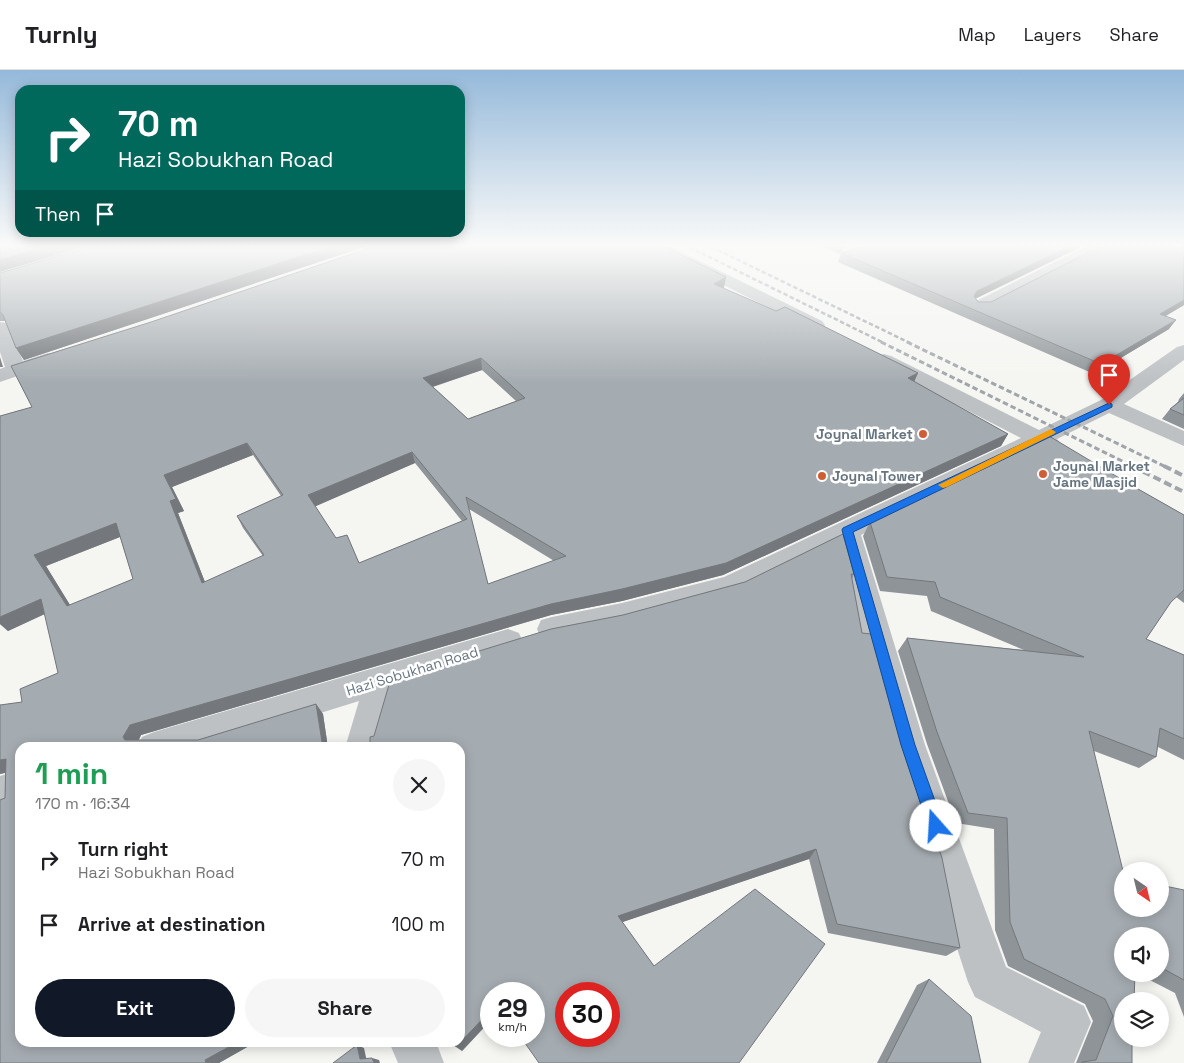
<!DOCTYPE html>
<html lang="en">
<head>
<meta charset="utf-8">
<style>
  :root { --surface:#fff; --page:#f6f6f6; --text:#202124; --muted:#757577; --line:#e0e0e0; --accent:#111827 }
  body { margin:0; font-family:"Space Grotesk",sans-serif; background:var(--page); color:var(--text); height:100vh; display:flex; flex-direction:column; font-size:19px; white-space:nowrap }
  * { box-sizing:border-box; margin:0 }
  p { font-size:16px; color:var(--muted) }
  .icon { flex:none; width:28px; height:28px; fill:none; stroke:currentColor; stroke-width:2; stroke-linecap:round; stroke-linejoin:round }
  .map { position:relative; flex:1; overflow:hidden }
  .drawer { position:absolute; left:15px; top:672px; width:450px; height:305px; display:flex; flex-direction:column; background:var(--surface); border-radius:15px; box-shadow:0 2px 12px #0003 }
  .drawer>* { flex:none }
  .banner { position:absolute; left:15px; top:15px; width:450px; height:152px; border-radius:15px; box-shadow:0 2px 12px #0003; background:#00695c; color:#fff; overflow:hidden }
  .needle { width:32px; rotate:145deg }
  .controls { position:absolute; left:1114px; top:792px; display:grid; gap:10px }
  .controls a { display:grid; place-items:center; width:55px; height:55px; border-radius:50%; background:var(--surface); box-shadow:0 2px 12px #0003; font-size:25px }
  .speed { position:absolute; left:480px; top:912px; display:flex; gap:10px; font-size:25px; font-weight:700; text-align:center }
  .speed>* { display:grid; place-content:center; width:65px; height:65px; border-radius:50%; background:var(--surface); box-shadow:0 2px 12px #0003; line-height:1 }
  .speed small { font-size:12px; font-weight:400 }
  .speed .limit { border:8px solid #d22; background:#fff; color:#111 }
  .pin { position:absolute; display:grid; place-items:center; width:42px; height:42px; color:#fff; margin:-51px -21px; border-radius:50% 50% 50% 0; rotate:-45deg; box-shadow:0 0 5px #0007 }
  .pin .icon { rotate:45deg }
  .me { position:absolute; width:55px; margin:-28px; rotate:341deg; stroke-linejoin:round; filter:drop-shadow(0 0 4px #0008) }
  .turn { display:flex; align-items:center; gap:18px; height:105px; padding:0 20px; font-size:22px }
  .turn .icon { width:65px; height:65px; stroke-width:2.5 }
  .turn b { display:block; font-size:35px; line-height:42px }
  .then { display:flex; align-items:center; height:48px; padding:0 20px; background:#0003; gap:10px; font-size:19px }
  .round { display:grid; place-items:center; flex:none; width:52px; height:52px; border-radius:26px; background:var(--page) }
  .overview { display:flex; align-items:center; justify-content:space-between; height:85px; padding:0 20px }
  h1 { font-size:30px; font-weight:600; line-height:38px; color:#1e9e55 }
  .action { display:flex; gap:10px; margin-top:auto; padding:10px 20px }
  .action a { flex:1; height:58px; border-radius:30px; background:var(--accent); color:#fff; font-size:20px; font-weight:600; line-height:58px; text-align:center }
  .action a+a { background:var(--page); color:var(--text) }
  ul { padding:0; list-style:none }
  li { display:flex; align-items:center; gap:15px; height:65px; padding:0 20px }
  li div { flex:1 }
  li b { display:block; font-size:19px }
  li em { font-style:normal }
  header { display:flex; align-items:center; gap:30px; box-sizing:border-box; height:70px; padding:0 25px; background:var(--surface); border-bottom:1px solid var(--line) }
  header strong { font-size:24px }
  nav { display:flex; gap:28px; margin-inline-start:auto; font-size:18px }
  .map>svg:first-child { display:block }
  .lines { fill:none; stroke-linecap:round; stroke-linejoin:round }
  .street { fill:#bdc1c4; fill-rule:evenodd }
  .rail-far2 { stroke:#9fa5a9; stroke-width:2.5; stroke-dasharray:4.5 2.5; stroke-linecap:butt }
  .rail-far1 { stroke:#9fa5a9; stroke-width:3; stroke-dasharray:5.5 3; stroke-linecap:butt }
  .rail { stroke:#9fa5a9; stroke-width:4; stroke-dasharray:8 4; stroke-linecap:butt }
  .wall { fill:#8e9498; fill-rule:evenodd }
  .shaded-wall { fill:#74787c }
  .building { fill:#a5acb1; stroke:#74787c; fill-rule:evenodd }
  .route { fill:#1a73e8; stroke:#114b97 }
  .slow { fill:#f59e0b }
  .poi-dot { fill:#d15d37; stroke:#fff; stroke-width:2 }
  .labels { text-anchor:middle; stroke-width:5; stroke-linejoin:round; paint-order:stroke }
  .poi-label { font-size:14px; font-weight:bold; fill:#677580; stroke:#fff; text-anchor:start }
  .street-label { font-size:14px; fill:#677580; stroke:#fff }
</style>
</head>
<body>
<header>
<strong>Turnly</strong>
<nav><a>Map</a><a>Layers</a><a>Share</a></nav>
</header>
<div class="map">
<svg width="1184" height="993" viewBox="0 0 1184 993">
  <rect width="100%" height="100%" fill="#f5f5f2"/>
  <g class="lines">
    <path class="street" d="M646,174H665L822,251L825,255L822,259L816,260L810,259L649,177Z
      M1091,174H1110L1107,177L986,240L980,241L974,240L971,236L974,232Z
      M0,252L6,253L9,257L23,291L48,283L55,285L58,289L55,293L0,312V299L5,297L0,282Z
      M1184,275V290L1124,334L1184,361V376L1109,343L1057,369L1061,374L1058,379L1050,381L1039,377L861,465L925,675L1006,897L1084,936L1091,952L1074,993H1028L1041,962L975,927L968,912L891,675L838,476L741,524L622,557L552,571L541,568L537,559L541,550L552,547L622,533L724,507L1021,368L877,294L874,290L877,286L884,284L891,286L1039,360L1101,330L1177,277Z
      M508,559L519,563L523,572L519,581L395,620L379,678H345L359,631L208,678H137L142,667L154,662Z
      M20,700V736L0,742V706Z
      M389,972H436L444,993H398Z"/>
    <path class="rail-far2" d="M683,174L884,273
      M705,174L910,273"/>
    <path class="rail-far1" d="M881,272L1134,397
      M907,272L1166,397"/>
    <path class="rail" d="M1132,396L1184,422
      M1164,396L1184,406"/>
  </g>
  <path class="wall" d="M98,174H373L24,290L16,278L5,251H0V203Z
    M381,174H659L726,207L723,218L776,241L785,237L918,303L914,312L1008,364L1001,376L723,505L622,531L551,545L141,665L139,670H198L316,634L323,644L328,678H20V972H256L219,993H0V730L5,728V703L0,704V635L22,632L20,619L58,603L45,544L8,561L0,554V346L32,337L11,296L151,252ZM482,300L516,331L468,349L433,317ZM253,385L281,426L237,446L243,458L263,486L205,512L178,443L184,441L172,417ZM415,393L462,451L359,493L347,465L336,468L315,436ZM469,439L551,489L554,491L488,514ZM120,467L133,509L70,535L46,496Z
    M815,174H855L843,178L840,184Z
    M1184,174V235L1166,246L1169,259L1094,304L838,192L841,183L976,229L978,232H991Z
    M1184,323V359L1162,349L1170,339L1178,332L1179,329Z
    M1131,415L1184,445V533L1176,527L1171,532L1146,569L1184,585V690L1158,677L1156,687L1139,698L1094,681L1122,839L1184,820V947L1175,923L1138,904H1160V866H1122L1132,993H1073H1076L1093,951L1085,934L1008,896L995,860L994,759L956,753L927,674L898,581L907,568L1024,580L931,541L927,526L880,521L863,466L870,452Z
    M843,464L854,504L852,509L862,563L960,878L946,886L828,863L809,789L622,852L654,896L491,924V950L462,981L374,666L623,545L745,512Z
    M929,909L981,993H877L917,915Z"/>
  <path class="shaded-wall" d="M54,174H94L0,202V190Z
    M339,174H373L24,290L16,278Z
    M843,174H855L843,178L840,184Z
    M1074,174H1087L973,230L974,226L977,221Z
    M726,207L724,218L713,225L714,214Z
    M1184,230V235L1153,253L1160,244Z
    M1176,250L1169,259L1094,304L1101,294Z
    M0,287L3,297H0Z
    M481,288L482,300L425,319L423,308Z
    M918,303L913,314L908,308Z
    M1008,364L1001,376L723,505L622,531L551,545L141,665L135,677L125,670L123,667L130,655Z
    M247,373L253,385L172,417L184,441L178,443L210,525L202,513L170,431L164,405Z
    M412,382L415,393L314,437L308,425Z
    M116,453L125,465L46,496L78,548L67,536L34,485Z
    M41,529L53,540L8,561L0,554V547Z
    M316,634L323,644L328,678H323Z
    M6,689L20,699L0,704V690Z
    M816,779L809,789L617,854L618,846Z
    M491,940V950L462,981L456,977Z
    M238,972H256L219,993H206L205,990Z
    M357,975L364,978L367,992L360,989Z
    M372,988L379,990L380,993H374Z"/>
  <path class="building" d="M0,174H54L0,190Z
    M98,174H339L16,278L3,245L0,242V203Z
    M381,174H659L726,207L714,214L776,241L785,237L918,303L908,308L1008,364L726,493L622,519L551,534L130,655L123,667L125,670H198L316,634L323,678H20V972H238L205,990L206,993H0V730L5,728L6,689L0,690V635L22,632L20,619L58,603L41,529L0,547V346L32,337L11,296L151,252ZM481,288L525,328L468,349L423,308ZM247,373L283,425L237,446L264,485L202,513L170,431L176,429L164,405ZM412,382L467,449L359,493L347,465L336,468L308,425ZM466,427L566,486L488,514ZM116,453L133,509L67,536L34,485Z
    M869,174H1074L977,221L974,226L978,232H991L1105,174H1184V230L1160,244L1176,250L1101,294L841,183Z
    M1184,328V345L1170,339Z
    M1049,366L1131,415L1184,445V520L1171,532L1146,569L1184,585V669L1160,658L1156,687L1089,661L1123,801L1122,839H1160V815L1184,820V910L1160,897V866H1122V904H1135L1134,931H1122V969H1132V993H1082V992L1096,990L1113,946L1105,929L1024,889L1010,852L1007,748L968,743L937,662L907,568L1084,587L940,527L935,512L887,507L870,452Z
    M843,464L854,504H851L862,563L871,564L899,663L942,788L960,878L837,854L816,779L618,846L654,896L755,819L825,874L739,993H539L520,966H534V924H491V940L456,977L454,972H460V678H370V667L374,666L391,608L551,559L623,545L745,512ZM566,924H609V966H566Z
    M929,909L971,946L981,993H886Z
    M357,975L360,989L372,988L374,993H333Z"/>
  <linearGradient id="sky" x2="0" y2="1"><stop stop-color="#95b9da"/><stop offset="0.56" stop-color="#fafaf9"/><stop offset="1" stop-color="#fafaf9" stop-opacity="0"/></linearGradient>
  <rect width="1184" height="313" fill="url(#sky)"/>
  <path class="route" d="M1109,333L1112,334V337L853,462L915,675L944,756L941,762L936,764L931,762L928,756L901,675L842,460L843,458Z"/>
  <path class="slow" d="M1051,359L1056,362L1054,364L947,417L943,418L938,415Z"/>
  <g class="poi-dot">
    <circle cx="923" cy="364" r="5"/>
    <circle cx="1043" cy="404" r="5"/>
    <circle cx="822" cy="406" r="5"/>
  </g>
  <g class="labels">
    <g class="poi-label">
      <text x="913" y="369" text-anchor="end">Joynal Market</text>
      <text x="1053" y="401">Joynal Market<tspan x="1053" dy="16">Jame Masjid</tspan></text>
      <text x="832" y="411">Joynal Tower</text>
    </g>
    <g class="street-label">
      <text transform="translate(412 601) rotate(-17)" y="5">Hazi Sobukhan Road</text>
    </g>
  </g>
</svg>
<div class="controls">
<a><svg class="needle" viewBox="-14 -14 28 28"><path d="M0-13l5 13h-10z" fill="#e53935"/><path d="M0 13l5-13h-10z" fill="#757577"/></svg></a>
<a><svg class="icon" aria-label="sound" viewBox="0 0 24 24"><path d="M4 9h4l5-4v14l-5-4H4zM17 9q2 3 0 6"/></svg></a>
<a><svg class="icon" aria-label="layers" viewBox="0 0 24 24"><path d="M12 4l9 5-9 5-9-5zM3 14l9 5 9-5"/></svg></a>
</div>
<div class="speed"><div>29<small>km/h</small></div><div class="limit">30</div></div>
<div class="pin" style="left:1109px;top:335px;background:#d93025"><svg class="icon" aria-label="arrive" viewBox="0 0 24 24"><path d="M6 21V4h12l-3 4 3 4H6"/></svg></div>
<svg class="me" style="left:936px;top:756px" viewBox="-20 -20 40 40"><circle r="19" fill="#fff"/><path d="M0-13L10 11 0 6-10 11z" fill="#1a73e8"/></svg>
<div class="banner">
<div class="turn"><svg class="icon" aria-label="right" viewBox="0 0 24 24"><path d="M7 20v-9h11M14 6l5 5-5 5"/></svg><div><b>70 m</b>Hazi Sobukhan Road</div></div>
<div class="then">Then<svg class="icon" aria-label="arrive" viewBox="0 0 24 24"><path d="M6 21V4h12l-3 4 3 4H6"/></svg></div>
</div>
<section class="drawer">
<div class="overview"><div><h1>1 min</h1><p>170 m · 16:34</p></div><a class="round"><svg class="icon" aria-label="close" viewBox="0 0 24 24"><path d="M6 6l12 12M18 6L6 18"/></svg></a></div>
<ul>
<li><svg class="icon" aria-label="right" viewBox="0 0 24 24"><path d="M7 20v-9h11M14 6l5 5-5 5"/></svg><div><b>Turn right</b><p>Hazi Sobukhan Road</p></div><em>70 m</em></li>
<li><svg class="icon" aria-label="arrive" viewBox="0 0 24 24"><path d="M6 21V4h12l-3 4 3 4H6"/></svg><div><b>Arrive at destination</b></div><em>100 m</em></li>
</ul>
<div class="action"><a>Exit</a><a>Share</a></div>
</section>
</div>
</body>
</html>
